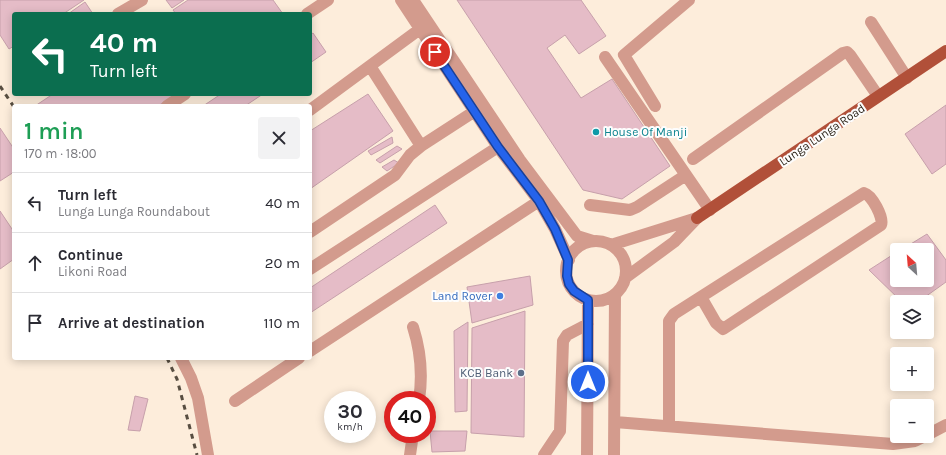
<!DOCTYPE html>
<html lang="en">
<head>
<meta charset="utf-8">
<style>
  :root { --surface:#fff; --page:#f2f2f3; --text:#2b2b33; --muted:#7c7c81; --line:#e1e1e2 }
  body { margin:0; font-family:Karla,sans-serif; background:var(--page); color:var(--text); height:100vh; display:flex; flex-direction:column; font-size:15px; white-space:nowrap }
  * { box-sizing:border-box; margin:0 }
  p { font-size:13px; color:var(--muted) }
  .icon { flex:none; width:22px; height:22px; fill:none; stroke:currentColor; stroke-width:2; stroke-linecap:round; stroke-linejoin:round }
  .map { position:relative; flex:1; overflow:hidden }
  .details { position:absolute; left:12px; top:104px; width:300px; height:256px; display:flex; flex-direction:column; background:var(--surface); border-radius:4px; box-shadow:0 2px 10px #0003 }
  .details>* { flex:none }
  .banner { position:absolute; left:12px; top:12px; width:300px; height:84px; border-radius:4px; box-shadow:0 2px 10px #0003; background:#0b6e4f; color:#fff; overflow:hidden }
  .needle { width:26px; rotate:334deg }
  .controls { position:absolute; left:890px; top:243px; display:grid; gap:8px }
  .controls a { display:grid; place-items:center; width:44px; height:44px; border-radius:4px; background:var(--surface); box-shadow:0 2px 10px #0003; font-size:20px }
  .speed { position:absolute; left:324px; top:391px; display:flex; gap:8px; font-size:20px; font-weight:700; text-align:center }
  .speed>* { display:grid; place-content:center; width:52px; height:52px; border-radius:50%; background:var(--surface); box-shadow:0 2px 10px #0003; line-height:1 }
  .speed small { font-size:10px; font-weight:400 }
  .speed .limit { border:6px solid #d22; background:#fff; color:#111 }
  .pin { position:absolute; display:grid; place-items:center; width:34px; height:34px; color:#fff; margin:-17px; border:2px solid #fff; border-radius:50%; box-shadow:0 1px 4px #0007 }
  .me { position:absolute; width:44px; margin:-22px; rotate:0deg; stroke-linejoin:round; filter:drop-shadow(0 0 3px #0008) }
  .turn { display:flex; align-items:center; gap:14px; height:84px; padding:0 12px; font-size:18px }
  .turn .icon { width:52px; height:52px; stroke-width:2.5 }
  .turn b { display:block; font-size:28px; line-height:34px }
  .round { display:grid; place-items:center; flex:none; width:42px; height:42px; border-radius:4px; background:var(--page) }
  .overview { display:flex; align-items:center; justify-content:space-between; height:68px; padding:0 12px }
  h1 { font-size:24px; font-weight:600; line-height:30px; color:#1e9e55 }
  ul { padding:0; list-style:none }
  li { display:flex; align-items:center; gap:12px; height:60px; padding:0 12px; border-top:1px solid var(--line) }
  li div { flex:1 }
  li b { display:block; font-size:15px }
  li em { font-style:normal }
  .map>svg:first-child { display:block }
  .building { fill:#e5bcc7; stroke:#c7a0ab }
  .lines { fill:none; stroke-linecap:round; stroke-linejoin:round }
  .minor { stroke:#d39b8d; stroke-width:12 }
  .major { stroke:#b15039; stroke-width:12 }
  .rail { stroke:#584e41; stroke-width:3; stroke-dasharray:5 5; stroke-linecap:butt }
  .route-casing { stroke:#184099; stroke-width:10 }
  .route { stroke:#2563eb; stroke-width:7 }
  .culture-dot { fill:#0f9aa8; stroke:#fdfdfd; stroke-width:1.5 }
  .shop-dot { fill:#3f7fe0; stroke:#fdfdfd; stroke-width:1.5 }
  .service-dot { fill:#5c6f8a; stroke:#fdfdfd; stroke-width:1.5 }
  .labels { text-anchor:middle; stroke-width:4; stroke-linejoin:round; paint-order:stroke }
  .culture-label { font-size:12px; fill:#0d838f; stroke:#fdfdfd; text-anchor:start }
  .street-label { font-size:12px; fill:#251c11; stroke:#fdfdfd }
  .shop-label { font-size:12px; fill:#366cbe; stroke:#fdfdfd; text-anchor:end }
  .service-label { font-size:12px; fill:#4e5e75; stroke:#fdfdfd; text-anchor:end }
</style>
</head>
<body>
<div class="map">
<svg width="946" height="455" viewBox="0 0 946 455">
  <rect width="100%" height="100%" fill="#fdeddb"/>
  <path class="building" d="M0,0H84L63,14H14V46L9,49L0,35Z
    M166,0H184L172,8Z
    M188,0H273L283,14H176L173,10Z
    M457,0H581L606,36L579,54L565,35L547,48L581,98L612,79L670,166L622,199L583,190Z
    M85,2L93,14H68Z
    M313,33L326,52L310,63V35Z
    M53,94H176L158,106H35Z
    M221,94H263L245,106H203Z
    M368,94L393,131L310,189V131Z
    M946,105V164L932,174L905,134Z
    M0,128L14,149V172L0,181Z
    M392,137L393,143L371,155L368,151Z
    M397,146L402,149L380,163L376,160Z
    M394,160L399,163L387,171L382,167Z
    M435,205L447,223L310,313V288Z
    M0,211L14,232V259L0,269Z
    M927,234L946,260V282L918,302H902L869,270L897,252V280H927V250H901Z
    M530,276L533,305L472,323L467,287Z
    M525,311L524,437L471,433L472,328Z
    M468,322L467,411L455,412L454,331Z
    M135,396L148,399L140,431L128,430Z
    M430,431H467L465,451L432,452Z"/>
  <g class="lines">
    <path class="minor" d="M401,0L498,147L539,201L555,229L569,260
      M413,0L520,160L577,236L593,241
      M118,14L142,0
      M307,14L328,0
      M871,22L907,78
      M605,57L710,210
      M370,66L421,146
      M167,106L185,94
      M655,106L624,55L689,0
      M310,110L420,29
      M693,159L843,53L847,52L850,55L878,96
      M590,205L630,210L637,207L686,175
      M310,232L395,175L410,155L421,146L475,111
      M566 271a30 30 0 1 1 60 0a30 30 0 1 1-60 0Z
      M611,245L697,218
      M310,269L498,147
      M625,278L674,242L697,218
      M413,327C421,352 423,374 419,400
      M310,351L539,201
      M181,358L191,378L198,398L208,455
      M235,401L299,358
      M615,422L665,426L669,423V321L674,314L864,193C872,195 884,218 881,225L723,329L716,323L701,297
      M665,426L893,444L915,441L925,436
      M927,435L946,425
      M410,455L413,434
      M544,455L560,431L563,341L567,335L588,324
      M587,455L588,300
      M614,455L615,294"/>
    <path class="major" d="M697,218L946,51"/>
    <path class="rail" d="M0,86L14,107
      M167,358L177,379L197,455"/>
  </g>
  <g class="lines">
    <g class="route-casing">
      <path id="route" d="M435,52L498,147L539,201L555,229L568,260L567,276L569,284L574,291L588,300V382"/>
    </g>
    <use href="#route" class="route"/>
  </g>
  <circle class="culture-dot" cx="596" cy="132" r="4"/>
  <circle class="shop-dot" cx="500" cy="296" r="4"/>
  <circle class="service-dot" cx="521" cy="373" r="4"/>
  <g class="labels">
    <g class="culture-label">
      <text x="604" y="136">House Of Manji</text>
    </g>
    <g class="street-label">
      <text transform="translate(822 135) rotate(-34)" y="4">Lunga Lunga Road</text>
    </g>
    <g class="shop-label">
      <text x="492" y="300">Land Rover</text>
    </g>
    <g class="service-label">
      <text x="513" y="377">KCB Bank</text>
    </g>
  </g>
</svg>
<div class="controls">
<a><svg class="needle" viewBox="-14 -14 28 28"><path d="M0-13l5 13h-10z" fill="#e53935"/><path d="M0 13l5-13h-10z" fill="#7c7c81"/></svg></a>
<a><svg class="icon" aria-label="layers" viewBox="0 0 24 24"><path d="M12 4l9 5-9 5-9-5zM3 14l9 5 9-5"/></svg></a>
<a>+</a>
<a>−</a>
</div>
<div class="speed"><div>30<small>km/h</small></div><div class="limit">40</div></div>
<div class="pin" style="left:435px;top:52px;background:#d93025"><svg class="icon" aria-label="arrive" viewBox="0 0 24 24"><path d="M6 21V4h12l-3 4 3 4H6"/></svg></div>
<svg class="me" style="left:588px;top:382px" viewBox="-20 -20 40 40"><circle r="17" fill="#2563eb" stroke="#fff" stroke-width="3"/><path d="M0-11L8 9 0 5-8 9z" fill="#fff"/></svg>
<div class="banner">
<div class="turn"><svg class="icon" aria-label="left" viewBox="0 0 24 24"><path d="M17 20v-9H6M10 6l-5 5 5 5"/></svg><div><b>40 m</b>Turn left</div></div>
</div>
<section class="details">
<div class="overview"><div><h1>1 min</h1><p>170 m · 18:00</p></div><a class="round"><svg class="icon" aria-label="close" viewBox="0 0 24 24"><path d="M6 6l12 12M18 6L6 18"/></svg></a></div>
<ul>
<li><svg class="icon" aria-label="left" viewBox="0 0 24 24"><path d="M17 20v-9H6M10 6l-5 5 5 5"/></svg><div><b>Turn left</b><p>Lunga Lunga Roundabout</p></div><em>40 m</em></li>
<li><svg class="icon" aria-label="ahead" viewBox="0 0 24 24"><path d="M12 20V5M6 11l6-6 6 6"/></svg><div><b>Continue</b><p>Likoni Road</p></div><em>20 m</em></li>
<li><svg class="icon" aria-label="arrive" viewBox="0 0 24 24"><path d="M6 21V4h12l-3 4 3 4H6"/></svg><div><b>Arrive at destination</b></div><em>110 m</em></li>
</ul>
</section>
</div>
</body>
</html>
